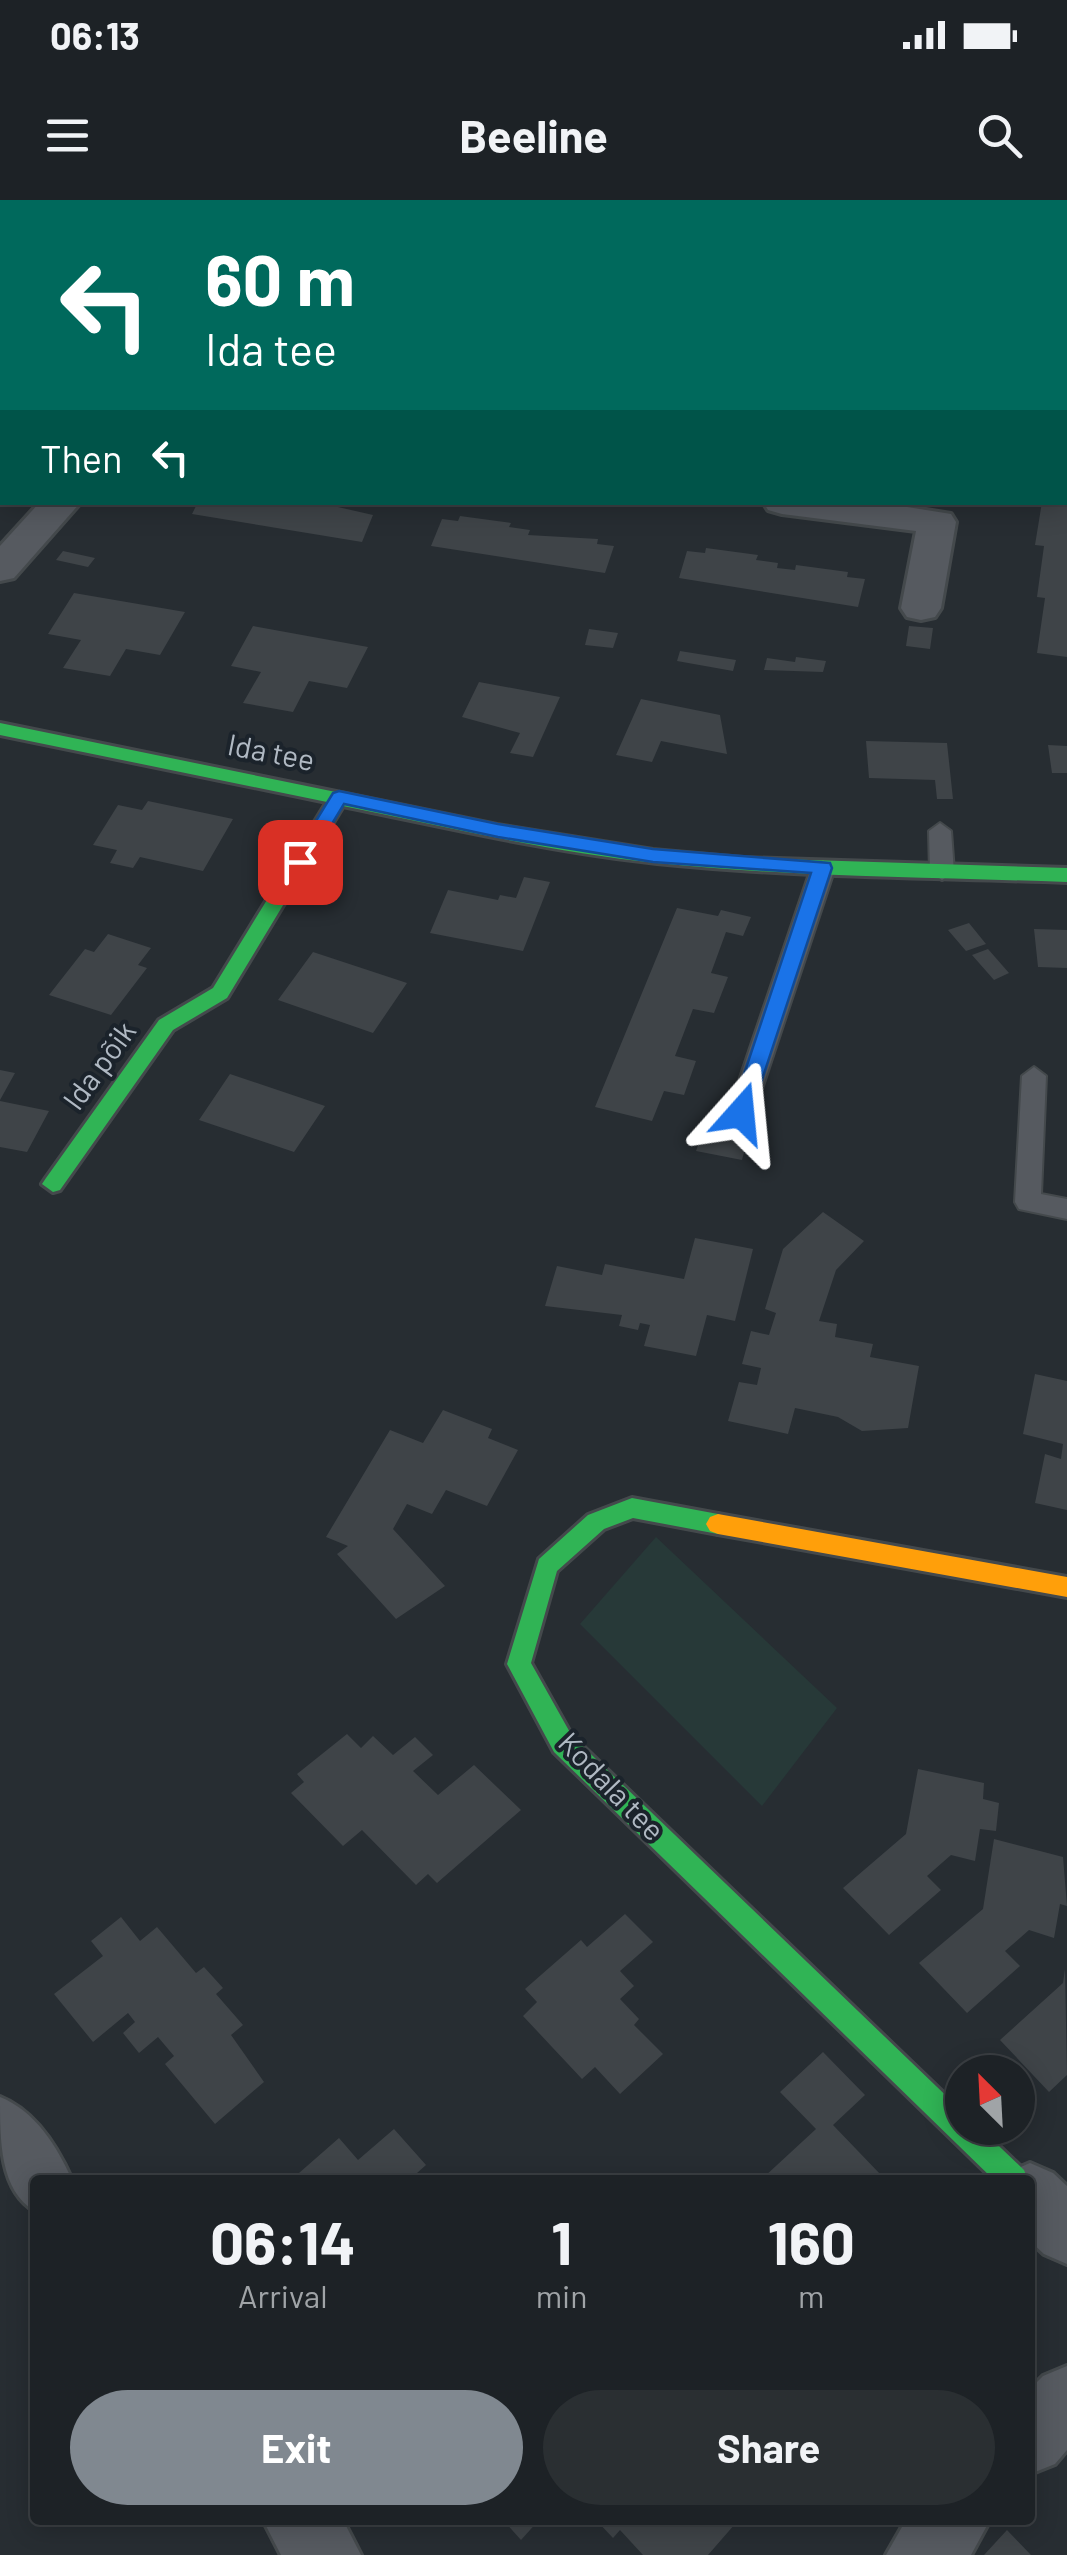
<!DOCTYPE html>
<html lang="en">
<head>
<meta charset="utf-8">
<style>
  :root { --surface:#1d2226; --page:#2a2f32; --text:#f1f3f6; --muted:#a0a4a7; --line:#3b3f43; --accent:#808890 }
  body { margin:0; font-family:Barlow,sans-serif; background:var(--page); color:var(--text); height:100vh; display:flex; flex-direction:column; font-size:38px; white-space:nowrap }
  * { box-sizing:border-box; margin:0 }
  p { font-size:32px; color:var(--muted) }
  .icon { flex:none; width:55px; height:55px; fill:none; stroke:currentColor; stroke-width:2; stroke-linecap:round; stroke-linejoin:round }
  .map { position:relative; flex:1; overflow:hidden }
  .sheet { position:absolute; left:30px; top:1975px; width:1005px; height:350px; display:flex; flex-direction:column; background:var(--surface); border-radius:10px; box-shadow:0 5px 25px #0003,0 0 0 2px var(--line) }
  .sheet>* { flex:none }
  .banner { position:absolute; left:0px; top:0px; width:1068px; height:305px; box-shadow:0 5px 25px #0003,0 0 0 2px var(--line); background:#00695c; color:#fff; overflow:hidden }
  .needle { width:65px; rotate:336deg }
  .controls { position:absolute; left:945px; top:1855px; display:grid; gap:20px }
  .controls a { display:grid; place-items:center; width:90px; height:90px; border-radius:50%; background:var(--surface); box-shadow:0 5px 25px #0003,0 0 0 2px var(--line); font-size:50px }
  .pin { position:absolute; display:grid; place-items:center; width:85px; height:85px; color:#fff; margin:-42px; border-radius:20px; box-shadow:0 5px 15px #0006 }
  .me { position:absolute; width:110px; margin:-55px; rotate:18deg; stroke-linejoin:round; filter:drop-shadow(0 0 8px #0008) }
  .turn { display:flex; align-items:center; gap:35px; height:210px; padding:0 40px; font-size:45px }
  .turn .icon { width:130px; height:130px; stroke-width:2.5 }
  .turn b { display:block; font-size:70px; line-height:85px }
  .then { display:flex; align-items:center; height:95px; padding:0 40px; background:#0003; gap:20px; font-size:38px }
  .eta { display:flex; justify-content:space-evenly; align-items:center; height:170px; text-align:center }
  .eta b { font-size:60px; font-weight:700; line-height:70px }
  .cta { display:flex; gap:20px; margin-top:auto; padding:20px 40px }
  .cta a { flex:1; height:115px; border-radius:60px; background:var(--accent); color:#fff; font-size:40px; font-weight:700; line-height:115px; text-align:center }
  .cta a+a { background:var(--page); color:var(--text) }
  .status { display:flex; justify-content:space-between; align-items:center; height:70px; padding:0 50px; background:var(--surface); direction:ltr }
  .status svg { height:28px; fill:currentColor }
  header { display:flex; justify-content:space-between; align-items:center; height:130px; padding:0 40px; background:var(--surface); font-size:45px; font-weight:700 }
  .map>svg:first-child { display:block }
  .green { fill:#273938 }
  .building { fill:#3f4448 }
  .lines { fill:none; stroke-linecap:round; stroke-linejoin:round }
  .lane-casing { stroke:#44494c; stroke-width:4 }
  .street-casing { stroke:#44494c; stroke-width:6 }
  .fast-casing { stroke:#44494c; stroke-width:6 }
  .slow-casing { stroke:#44494c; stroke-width:6 }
  .path { stroke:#5a6064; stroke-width:5; stroke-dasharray:5 5; stroke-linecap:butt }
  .lane { fill:#565a60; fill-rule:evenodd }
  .street { fill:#565a60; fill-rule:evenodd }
  .fast { fill:#30b455; fill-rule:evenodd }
  .slow { fill:#ff9f0a; fill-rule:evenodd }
  .route { fill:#1a73e8; stroke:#114b97; stroke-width:2.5 }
  .labels { text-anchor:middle; stroke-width:8; stroke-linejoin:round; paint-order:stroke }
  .street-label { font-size:30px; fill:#b0b9c3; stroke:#1b232b }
</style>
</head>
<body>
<div class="status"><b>06:13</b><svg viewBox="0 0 49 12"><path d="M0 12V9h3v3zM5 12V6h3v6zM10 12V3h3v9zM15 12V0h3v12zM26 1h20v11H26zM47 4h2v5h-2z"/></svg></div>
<header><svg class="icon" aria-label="menu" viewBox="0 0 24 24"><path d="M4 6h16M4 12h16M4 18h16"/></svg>Beeline<svg class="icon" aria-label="search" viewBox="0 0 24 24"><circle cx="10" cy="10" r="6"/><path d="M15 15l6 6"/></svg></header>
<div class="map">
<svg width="1067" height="2355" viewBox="0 0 1067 2355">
  <rect width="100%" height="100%" fill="#272d32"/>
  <path class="green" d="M656,1337L837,1508L762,1606L580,1424Z"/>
  <path class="building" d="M198,302L307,306L316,302L373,315L362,342L192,314Z
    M1042,302H1067V457L1037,453L1045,398L1037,397L1044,346L1035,345Z
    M460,316L511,323L509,327L530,330L528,335L598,339L597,344L614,346L605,373L431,346L442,319L458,321Z
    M706,348L758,355L756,360L778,363L777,368L795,370L796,365L848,372L847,377L865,379L858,407L679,378L687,351L705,353Z
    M63,351L95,358L88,367L56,360Z
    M74,393L185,412L160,455L126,449L110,476L63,468L81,440L48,434Z
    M253,426L368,447L347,488L309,481L293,512L243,503L261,472L231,466Z
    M909,426L933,428L930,449L906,446Z
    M589,429L618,433L613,448L585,445Z
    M680,451L736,460L733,471L677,461Z
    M796,457L826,461L823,472L764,470L767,458L795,462Z
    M479,482L560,497L533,557L510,553L520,533L462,517Z
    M641,499L720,515L727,554L661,541L652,562L616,555Z
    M866,541L947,543L953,599H937L935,580L869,578Z
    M1048,545L1067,546V573H1052Z
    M148,601L233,619L203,671L140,657L133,668L110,663L117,650L93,645L118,605L142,610Z
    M524,677L550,682L523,751L430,733L448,690L498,700L500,695L516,698Z
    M677,708L718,716L721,710L751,717L743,736L726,732L711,773L728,777L714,813L693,809L675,856L696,861L684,895L664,891L652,921L595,907Z
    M969,723L986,744L966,751L948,730Z
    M1034,729L1067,730V768L1038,767Z
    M108,734L151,748L138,765L147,768L111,815L49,795L85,749L94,752Z
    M988,749L1009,773L994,780L972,755Z
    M313,752L407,783L373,833L278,800Z
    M0,870L15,873L0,900Z
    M230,874L325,906L294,952L199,920Z
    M0,901L49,911L27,952L0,947Z
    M705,925L749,934L742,960L696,951Z
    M823,1012L864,1041L836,1070L819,1121L837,1124L835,1137L873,1144L870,1157L919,1166L908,1228L862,1231L838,1217L795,1208L788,1234L728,1221L739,1182L757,1185L761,1168L742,1164L751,1131L769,1135L776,1113L765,1109L783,1049Z
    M695,1038L753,1049L735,1121L707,1115L696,1156L644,1146L650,1125L640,1123L638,1130L619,1126L622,1115L545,1106L557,1066L602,1075L605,1064L684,1079Z
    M1035,1174L1067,1181V1310L1035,1303L1045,1254L1061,1259L1063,1244L1023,1234Z
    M443,1210L492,1229L488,1238L518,1250L487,1306L446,1290L432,1314L407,1304L393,1329L445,1386L396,1419L337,1354L348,1346L326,1337L390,1230L423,1243Z
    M347,1534L361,1548L373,1536L393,1555L415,1537L433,1555L413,1571L438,1595L474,1565L521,1610L437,1683L428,1674L416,1685L362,1630L343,1646L291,1593L304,1582L297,1574Z
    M918,1569L984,1583L983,1599L999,1603L996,1631L980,1629L975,1661L951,1655L927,1676L941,1690L889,1735L843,1688L906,1634Z
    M994,1639L1063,1657L1067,1706L1060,1704L1054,1738L1029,1730L1005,1751L1020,1766L967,1813L919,1763L983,1709Z
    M625,1714L653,1742L620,1771L634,1786L620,1799L639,1819L634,1825L663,1854L620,1894L595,1867L582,1879L523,1816L537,1802L525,1789L581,1740L587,1747Z
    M121,1717L140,1741L157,1727L196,1773L204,1767L223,1788L216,1794L243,1825L231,1835L264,1882L215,1924L165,1864L174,1856L158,1837L139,1853L123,1833L135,1822L128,1813L93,1842L54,1794L103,1756L91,1741Z
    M1065,1769L1067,1875L1049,1892L1000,1840L1063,1783Z
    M823,1852L865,1895L833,1925L881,1975L876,1980H767L764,1977L816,1929L780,1892Z
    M394,1929L426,1965L417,1973L424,1980H291L339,1938L358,1960Z
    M503,2320H539L521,2340Z
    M596,2320H731L735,2324L708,2355H643L620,2330L613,2338Z
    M1007,2330L1031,2355H984Z"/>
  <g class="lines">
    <g class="lane-casing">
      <path id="lane" d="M940,623L951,631L954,672L942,680L930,672L929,631Z
        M823,660L835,668L754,913L741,922L732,920L728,913L811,668Z
        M1034,867L1046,876L1041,994L1067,999V1019L1019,1009L1015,1002L1022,876Z"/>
    </g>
    <g class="street-casing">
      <path id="street" d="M73,0H115L117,2H75Z
        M865,0H903L905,2H867Z
        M0,236H2V259H0Z
        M1065,263H1067V285H1065Z
        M40,302H81L14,378L0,381V346Z
        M763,302H876L951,314L956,322L941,408L935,417L921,420L907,417L901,408L916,331L782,314L768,310Z
        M0,1897C35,1911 57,1946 72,1980H35V2011C0,1991 0,1941 0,1897Z
        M1030,1963L1053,1973L1067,1986V2064L1044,2054L1030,2041V1980H1004L1007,1973Z
        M1067,2166V2250L1055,2264L1030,2274V2189L1043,2176Z
        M263,2320H343L361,2355H281Z
        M906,2320H990L971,2355H886Z"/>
    </g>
    <g class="fast-casing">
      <path id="fast" d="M0,523L497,625L653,650L743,658L1067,668V682C931,677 793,677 657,663C552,652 447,627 343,606L227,798L173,830L60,990L53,992L42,984L46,978L159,820L213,788L327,602L0,535Z
        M632,1298L718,1314L726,1317L730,1324L726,1331L718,1334L633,1318L604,1329L557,1371L531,1463L572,1536L962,1911V1928H980L1024,1970L1028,1980H994L554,1552L507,1464L539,1359L588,1315Z"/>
    </g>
    <g class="slow-casing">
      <path id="slow" d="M718,1314L1067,1377V1397L718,1334L710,1331L706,1324L710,1317Z"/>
    </g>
    <path class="path" d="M957,0L964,2
      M1000,2L1010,0"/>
    <use href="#lane" class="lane"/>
    <use href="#street" class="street"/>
    <use href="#fast" class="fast"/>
    <use href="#slow" class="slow"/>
  </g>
  <path class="route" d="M339,591L498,624L653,649L830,663L832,668L749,919H734L731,913L811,673L653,662L498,637L344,604L306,667H293V658L333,593Z"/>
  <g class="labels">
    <g class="street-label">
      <text transform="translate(271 553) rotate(11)" y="10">Ida tee</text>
      <text transform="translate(100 866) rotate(-54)" y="10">Ida põik</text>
      <text transform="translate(611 1587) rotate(46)" y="10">Kodala tee</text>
    </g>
  </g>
</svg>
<div class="controls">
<a><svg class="needle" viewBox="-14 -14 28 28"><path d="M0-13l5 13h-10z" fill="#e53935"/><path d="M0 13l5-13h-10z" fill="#a0a4a7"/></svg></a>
</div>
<div class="pin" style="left:300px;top:662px;background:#d93025"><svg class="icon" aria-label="arrive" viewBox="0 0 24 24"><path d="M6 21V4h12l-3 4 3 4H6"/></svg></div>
<svg class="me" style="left:741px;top:913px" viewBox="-20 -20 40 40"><path d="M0-17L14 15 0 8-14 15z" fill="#1a73e8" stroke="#fff" stroke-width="4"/></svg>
<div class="banner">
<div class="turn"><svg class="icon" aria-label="left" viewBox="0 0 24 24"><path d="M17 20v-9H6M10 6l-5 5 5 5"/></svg><div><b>60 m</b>Ida tee</div></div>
<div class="then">Then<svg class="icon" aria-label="left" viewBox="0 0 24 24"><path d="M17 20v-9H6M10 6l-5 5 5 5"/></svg></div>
</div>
<section class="sheet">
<div class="eta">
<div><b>06:14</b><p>Arrival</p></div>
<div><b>1</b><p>min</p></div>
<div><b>160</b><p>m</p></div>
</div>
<div class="cta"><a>Exit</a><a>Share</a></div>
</section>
</div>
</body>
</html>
